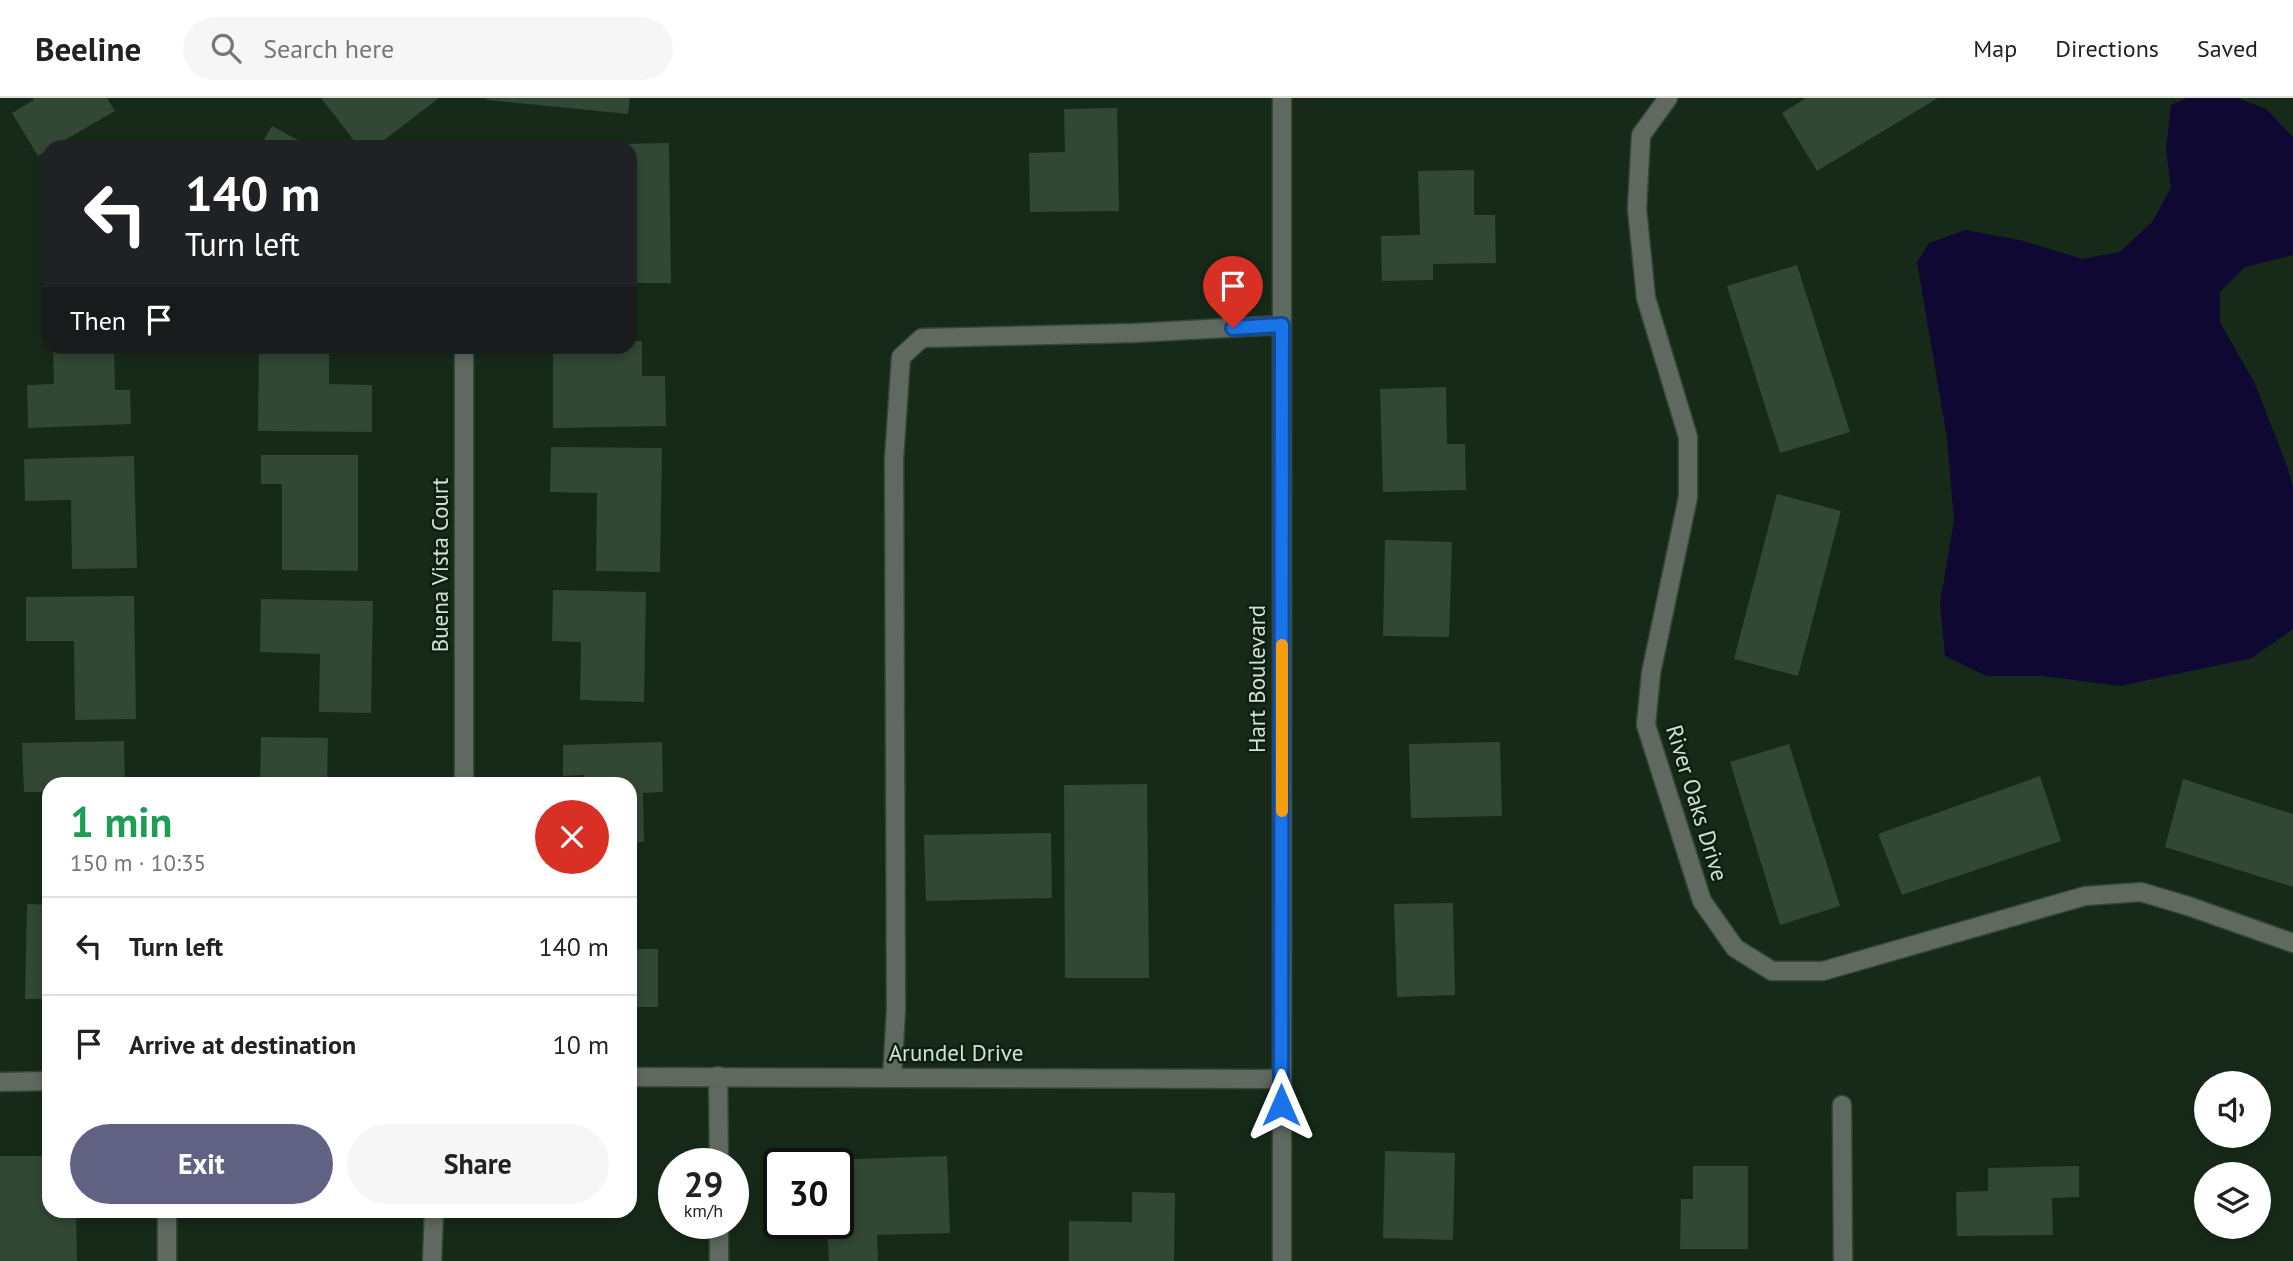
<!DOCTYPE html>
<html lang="en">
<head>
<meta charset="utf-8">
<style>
  :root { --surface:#fff; --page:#f6f6f6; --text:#222; --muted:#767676; --line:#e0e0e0; --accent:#616184 }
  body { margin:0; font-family:"PT Sans",sans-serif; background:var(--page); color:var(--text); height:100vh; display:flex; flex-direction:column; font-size:26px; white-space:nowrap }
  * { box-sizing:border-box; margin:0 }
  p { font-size:23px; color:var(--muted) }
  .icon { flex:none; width:38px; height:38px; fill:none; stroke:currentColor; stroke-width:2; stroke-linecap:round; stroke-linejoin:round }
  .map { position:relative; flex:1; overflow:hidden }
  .details { position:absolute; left:42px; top:679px; width:595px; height:441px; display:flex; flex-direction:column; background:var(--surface); border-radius:21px; box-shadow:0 4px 10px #0003 }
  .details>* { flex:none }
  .guide { position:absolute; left:42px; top:42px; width:595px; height:214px; border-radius:21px; box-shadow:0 4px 10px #0003; background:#202124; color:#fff; overflow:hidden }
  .fabs { position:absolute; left:2194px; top:973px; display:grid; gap:14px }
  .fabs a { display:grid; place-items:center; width:77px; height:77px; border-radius:50%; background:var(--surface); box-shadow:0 4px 10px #0003; font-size:35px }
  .speed { position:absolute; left:658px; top:1050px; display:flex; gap:14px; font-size:35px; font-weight:700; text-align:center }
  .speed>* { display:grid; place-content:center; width:91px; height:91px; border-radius:50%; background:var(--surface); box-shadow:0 4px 10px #0003; line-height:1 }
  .speed small { font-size:18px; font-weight:400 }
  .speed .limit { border:4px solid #111; border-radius:10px; background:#fff; color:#111 }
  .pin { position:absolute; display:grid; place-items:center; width:60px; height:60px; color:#fff; margin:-72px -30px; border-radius:50% 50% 50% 0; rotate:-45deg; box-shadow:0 0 7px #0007 }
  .pin .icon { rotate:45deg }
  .me { position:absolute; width:77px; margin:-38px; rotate:0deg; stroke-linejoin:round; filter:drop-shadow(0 0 5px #0008) }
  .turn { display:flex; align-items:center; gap:24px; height:147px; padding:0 28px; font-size:32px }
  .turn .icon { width:91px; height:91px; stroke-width:2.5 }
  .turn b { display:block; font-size:49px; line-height:60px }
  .then { display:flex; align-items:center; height:66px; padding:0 28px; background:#0003; gap:14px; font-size:26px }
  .round { display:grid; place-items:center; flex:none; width:74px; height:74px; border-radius:37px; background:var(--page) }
  .summary { display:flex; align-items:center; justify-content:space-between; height:119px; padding:0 28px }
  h1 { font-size:42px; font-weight:700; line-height:52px; color:#1e9e55 }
  .cta { display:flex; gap:14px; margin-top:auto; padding:14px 28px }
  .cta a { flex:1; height:80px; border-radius:42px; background:var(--accent); color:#fff; font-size:28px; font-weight:700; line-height:80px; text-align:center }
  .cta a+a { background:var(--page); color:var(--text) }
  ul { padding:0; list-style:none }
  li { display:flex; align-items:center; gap:21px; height:98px; padding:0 28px; border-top:2px solid var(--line) }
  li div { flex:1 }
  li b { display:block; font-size:26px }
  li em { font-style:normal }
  header { display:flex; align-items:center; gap:42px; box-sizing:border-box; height:98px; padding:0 35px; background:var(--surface); border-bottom:2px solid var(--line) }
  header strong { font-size:33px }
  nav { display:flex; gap:38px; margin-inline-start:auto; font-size:24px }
  .search { width:490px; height:63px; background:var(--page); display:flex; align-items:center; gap:18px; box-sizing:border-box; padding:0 24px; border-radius:38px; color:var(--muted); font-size:26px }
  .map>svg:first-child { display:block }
  .water { fill:#0f0832 }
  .building { fill:#324734 }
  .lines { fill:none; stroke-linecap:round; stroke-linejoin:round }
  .minor-casing { stroke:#354737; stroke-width:21 }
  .minor { stroke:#5f6960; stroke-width:18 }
  .route-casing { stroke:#114b97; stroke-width:18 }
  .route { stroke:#1a73e8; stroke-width:12 }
  .slow { stroke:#f59e0b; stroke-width:12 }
  .labels { text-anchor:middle; stroke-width:5; stroke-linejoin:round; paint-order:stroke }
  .street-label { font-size:23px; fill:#d4e0d4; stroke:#0d2010 }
</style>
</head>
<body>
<header>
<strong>Beeline</strong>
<div class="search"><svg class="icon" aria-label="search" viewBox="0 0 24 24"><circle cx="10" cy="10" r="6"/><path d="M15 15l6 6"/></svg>Search here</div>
<nav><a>Map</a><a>Directions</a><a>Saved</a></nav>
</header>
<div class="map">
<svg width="2293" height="1163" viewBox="0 0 2293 1163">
  <rect width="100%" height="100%" fill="#172a19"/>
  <path class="water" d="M2187,0H2237L2266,11L2293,39V157L2245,169L2220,194V224L2255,286L2287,368L2293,389V531L2252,560L2120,588L2043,578H1987L1945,558L1940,505L1954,423L1947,340L1917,164L1929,145L1966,132L2024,143L2082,161L2120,154L2152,124L2171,90L2166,50L2171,7Z"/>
  <path class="building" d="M33,0H107L115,13L53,49H49V51L38,58L12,15L34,2Z
    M321,0H439L375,49H359Z
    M487,0H630L628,16L487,2Z
    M1806,0H1938L1817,73L1782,15Z
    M1117,10L1119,113L1030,114L1029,55L1065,54L1064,11Z
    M272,28L311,49H260Z
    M97,45L158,46V49H97Z
    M669,45L671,185H630V49H623V46Z
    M1474,72V117H1495L1496,165L1433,166V182L1382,183L1381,138L1420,137L1418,73Z
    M1797,167L1850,334L1780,355L1727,188Z
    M630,243H642V278H665L666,328L553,330V248H630Z
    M53,248H114L115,292H130L131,326L28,330L27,287L54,286Z
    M259,248H329V286L372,287V334L258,333Z
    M1446,289L1447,346H1465L1466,392L1383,394L1380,291Z
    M551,349L662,350L660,474L596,473L597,395L550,394Z
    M261,357H358V473L282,472V386H261Z
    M134,358L137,470L72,471L71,402L25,403L24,361Z
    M1777,396L1841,413L1798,578L1734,561Z
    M1385,442L1452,444L1449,539L1383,538Z
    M553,492L646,494L644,604L580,602L581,544L552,543Z
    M134,498L136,621L75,622L74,543H26V499Z
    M261,501L373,503L371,615L319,614L320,556L260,554Z
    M261,639L328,640L327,686H260Z
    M124,643L125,686H49V694H24L22,645Z
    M662,644L663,694L643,695L644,744H630V686H584V677L563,678V647Z
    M1500,644L1502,718L1411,720L1409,646Z
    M1789,646L1840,808L1780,827L1730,664Z
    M2040,678L2061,743L1902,797L1878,736Z
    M2183,681L2293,716V789L2165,749Z
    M1147,686L1149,880H1065L1064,687Z
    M1051,735L1052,800L926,803L924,737Z
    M1453,805L1455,897L1397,899L1394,806Z
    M27,806L49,807V901H25Z
    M630,851H658V909H630Z
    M1385,1053L1455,1055L1453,1142L1383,1140Z
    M0,1058H49V1113H76L77,1163H0Z
    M947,1058L950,1135L877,1137L878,1163H829L827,1125H838V1066H825V1062Z
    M1693,1068H1748V1151H1680L1681,1101H1693Z
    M2079,1068V1099L2052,1100L2053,1137L1957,1138L1956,1094L1988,1093V1070Z
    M1132,1094L1175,1095L1174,1163H1069V1123L1132,1124Z"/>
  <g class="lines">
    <g class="minor-casing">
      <path id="minor" d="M1668,0L1641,37L1637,111L1646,200L1688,339V399L1651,575L1646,627L1702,803L1735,850L1772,873H1823L2085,798L2141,794L2188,808L2293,845
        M464,248V686
        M718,978L719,1066
        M630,979L1281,981
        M892,980L896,912L894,361L901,259L922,240L1134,235L1282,227
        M0,984L49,983
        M1842,1007L1843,1163
        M719,1125V1163
        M167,1163V1113
        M432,1163L434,1113
        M1282,1163V0"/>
    </g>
    <use href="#minor" class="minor"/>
  </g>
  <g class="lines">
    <g class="route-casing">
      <path id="route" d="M1233,230L1282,227L1281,1007"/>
    </g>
    <use href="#route" class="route"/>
    <path class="slow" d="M1282,713V547"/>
  </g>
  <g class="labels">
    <g class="street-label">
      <text transform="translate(440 467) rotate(-90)" y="8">Buena Vista Court</text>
      <text transform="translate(1257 581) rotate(-90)" y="8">Hart Boulevard</text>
      <text transform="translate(1697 705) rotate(73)" y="8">River Oaks Drive</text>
      <text x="956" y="963">Arundel Drive</text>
    </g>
  </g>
</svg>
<div class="fabs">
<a><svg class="icon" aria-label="sound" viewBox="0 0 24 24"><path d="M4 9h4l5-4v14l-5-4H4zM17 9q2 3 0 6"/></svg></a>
<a><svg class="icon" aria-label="layers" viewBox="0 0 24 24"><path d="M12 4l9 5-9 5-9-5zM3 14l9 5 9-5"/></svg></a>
</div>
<div class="speed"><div>29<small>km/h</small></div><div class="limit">30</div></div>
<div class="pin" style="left:1233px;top:230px;background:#d93025"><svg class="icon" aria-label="arrive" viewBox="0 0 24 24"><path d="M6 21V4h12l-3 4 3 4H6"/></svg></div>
<svg class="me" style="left:1281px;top:1007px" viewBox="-20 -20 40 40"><path d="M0-17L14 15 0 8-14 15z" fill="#1a73e8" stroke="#fff" stroke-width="4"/></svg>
<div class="guide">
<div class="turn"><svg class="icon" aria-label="left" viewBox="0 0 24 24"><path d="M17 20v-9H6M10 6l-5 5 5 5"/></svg><div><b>140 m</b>Turn left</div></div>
<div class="then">Then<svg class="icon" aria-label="arrive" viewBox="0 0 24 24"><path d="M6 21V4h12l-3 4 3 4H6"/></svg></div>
</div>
<section class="details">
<div class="summary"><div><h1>1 min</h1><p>150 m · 10:35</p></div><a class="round" style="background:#d93025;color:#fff"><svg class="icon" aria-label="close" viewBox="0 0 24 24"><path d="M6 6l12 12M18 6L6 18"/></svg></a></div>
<ul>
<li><svg class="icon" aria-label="left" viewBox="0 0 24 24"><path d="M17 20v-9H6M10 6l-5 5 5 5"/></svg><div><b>Turn left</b></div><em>140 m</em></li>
<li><svg class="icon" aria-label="arrive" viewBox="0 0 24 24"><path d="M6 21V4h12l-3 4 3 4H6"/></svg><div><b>Arrive at destination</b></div><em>10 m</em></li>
</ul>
<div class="cta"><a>Exit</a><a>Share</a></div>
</section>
</div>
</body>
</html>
